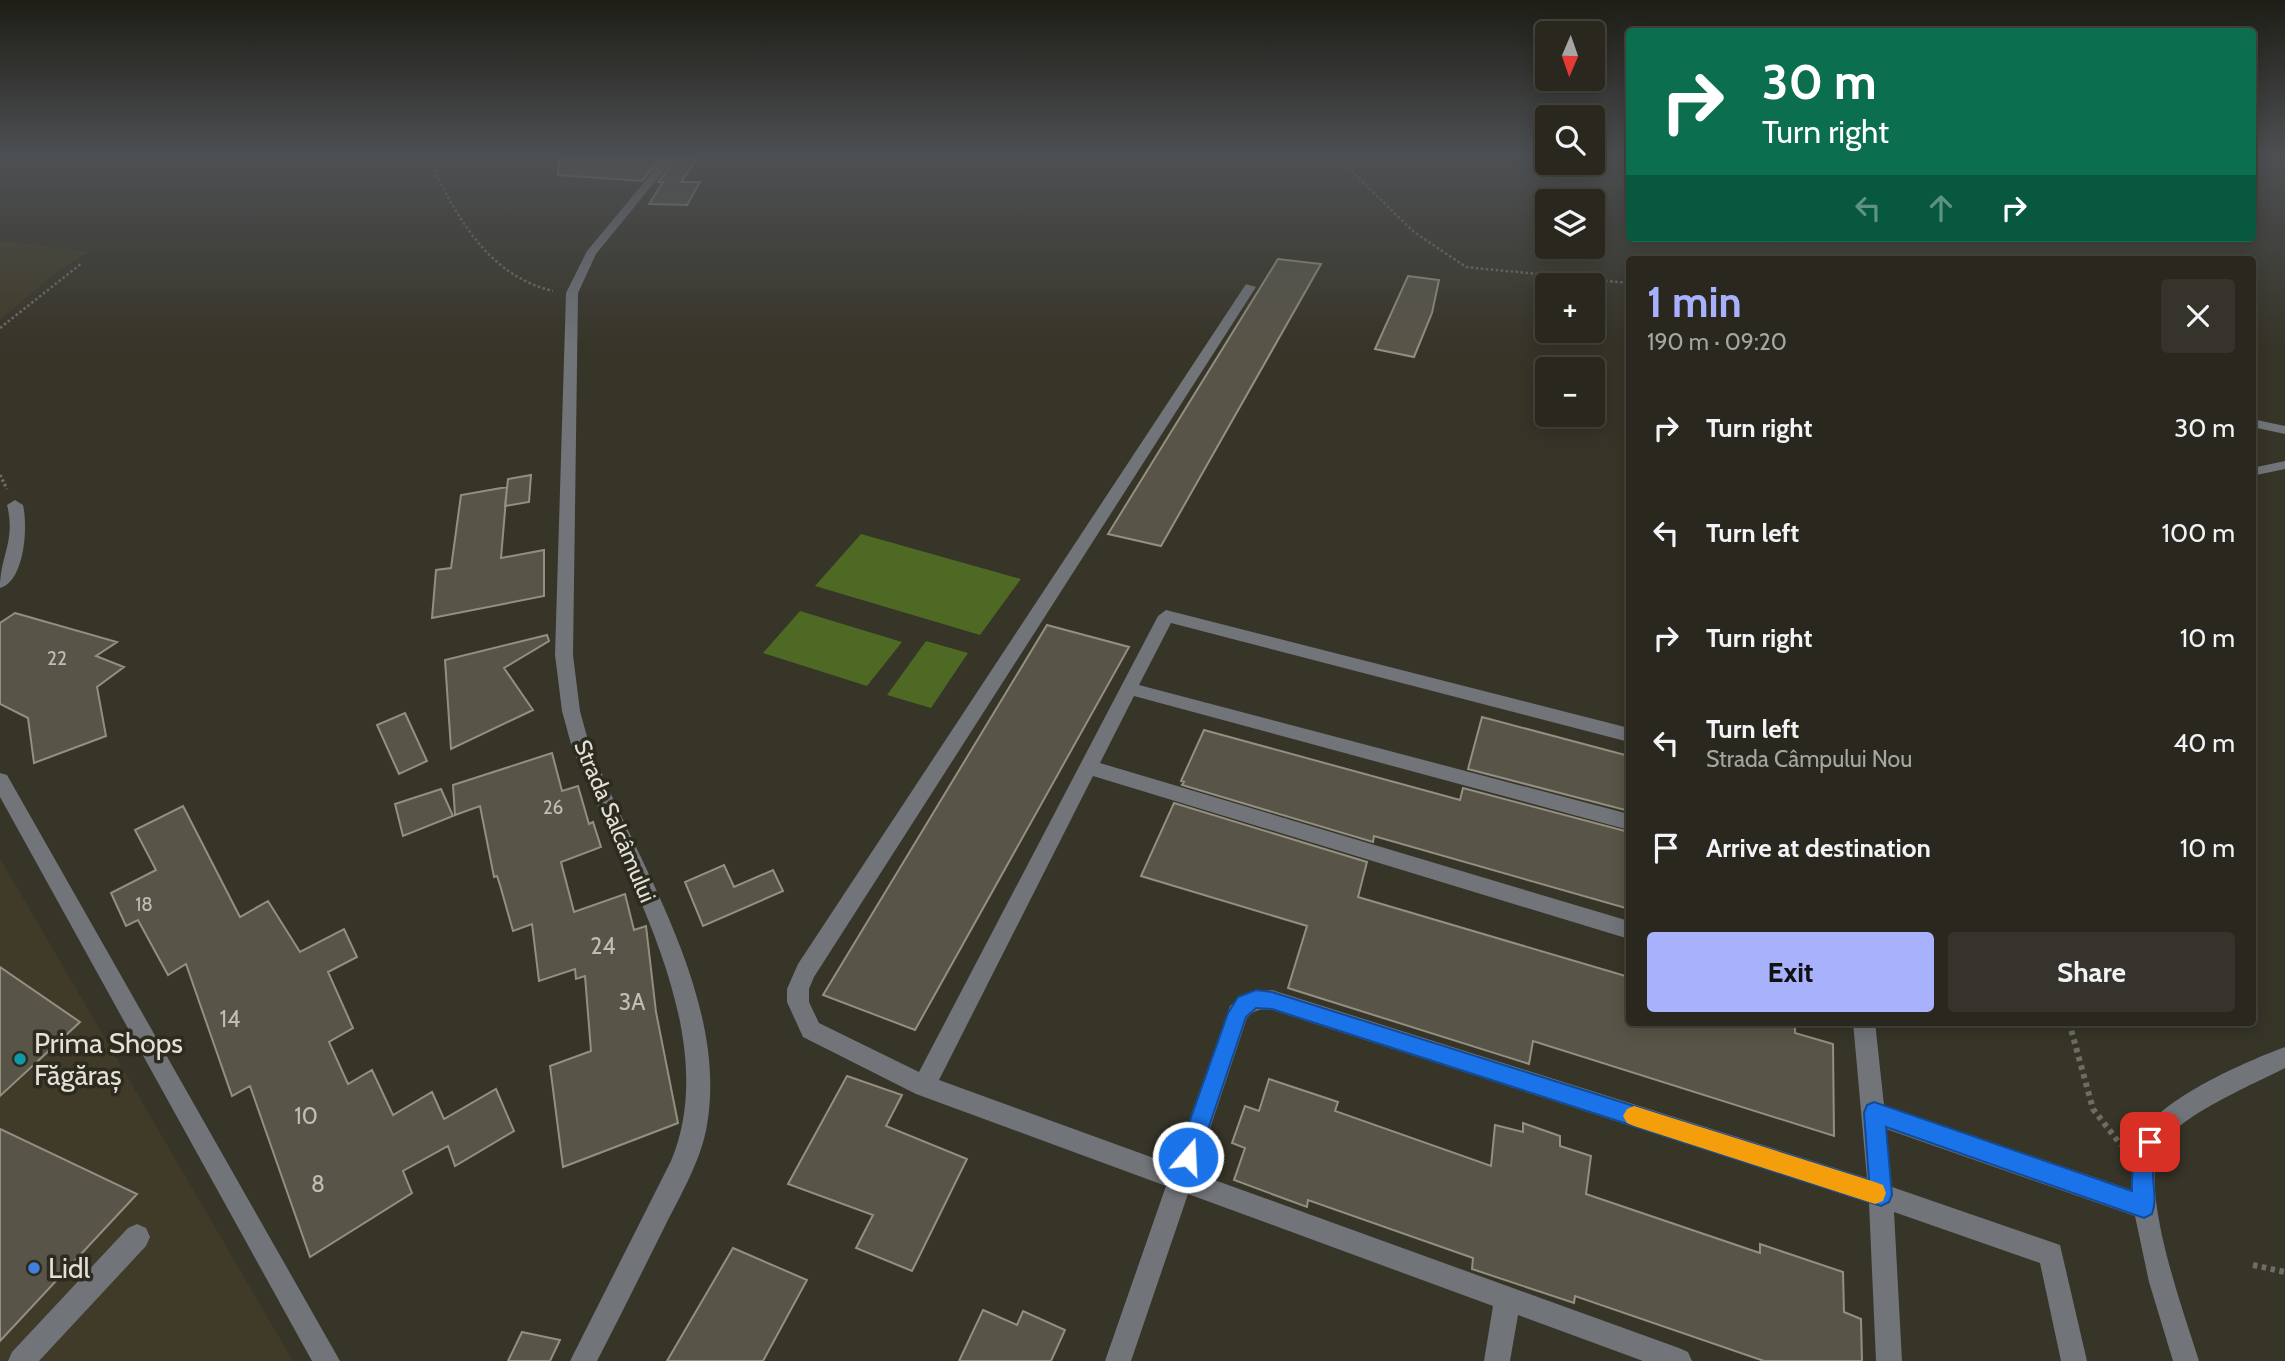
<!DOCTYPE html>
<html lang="en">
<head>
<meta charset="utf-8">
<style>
  :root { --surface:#29271e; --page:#35332b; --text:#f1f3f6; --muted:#a5a5a4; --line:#45443c; --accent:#a7b1fc }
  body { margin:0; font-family:Cabin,sans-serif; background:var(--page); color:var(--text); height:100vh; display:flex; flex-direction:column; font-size:26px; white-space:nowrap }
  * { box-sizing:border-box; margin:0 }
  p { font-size:23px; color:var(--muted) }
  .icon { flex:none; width:38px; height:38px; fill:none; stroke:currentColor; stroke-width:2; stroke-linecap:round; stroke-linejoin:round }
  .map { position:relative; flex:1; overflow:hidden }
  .side { position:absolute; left:1626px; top:256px; width:630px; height:770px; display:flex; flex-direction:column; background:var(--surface); border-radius:7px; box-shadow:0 4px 18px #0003,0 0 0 2px var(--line) }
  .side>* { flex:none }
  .top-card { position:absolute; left:1626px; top:28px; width:630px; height:214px; border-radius:7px; box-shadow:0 4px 18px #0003,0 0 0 2px var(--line); background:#0b6e4f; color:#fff; overflow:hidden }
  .needle { width:46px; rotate:182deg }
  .buttons { position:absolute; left:1535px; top:21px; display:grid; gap:14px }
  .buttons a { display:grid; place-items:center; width:70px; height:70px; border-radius:7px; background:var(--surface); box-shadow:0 4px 18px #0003,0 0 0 2px var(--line); font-size:35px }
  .pin { position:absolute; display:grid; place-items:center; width:60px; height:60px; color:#fff; margin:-30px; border-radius:14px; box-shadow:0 4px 10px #0006 }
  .me { position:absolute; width:77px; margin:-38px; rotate:19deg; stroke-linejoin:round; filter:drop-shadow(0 0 5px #0008) }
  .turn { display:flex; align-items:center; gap:24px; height:147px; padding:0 21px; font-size:32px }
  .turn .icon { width:91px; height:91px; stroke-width:2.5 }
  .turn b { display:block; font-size:49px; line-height:60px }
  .lanes { display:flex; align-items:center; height:66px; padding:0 21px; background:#0003; justify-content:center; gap:35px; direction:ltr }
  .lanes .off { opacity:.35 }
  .round { display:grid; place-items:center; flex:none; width:74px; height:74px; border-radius:7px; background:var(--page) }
  .overview { display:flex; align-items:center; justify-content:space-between; height:119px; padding:0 21px }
  h1 { font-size:42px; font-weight:700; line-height:52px; color:var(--accent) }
  .primary-button { display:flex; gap:14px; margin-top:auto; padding:14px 21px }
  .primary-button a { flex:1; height:80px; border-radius:7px; background:var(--accent); color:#111; font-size:28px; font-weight:700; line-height:80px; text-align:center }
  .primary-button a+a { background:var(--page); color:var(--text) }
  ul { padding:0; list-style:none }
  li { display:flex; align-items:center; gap:21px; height:105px; padding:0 21px }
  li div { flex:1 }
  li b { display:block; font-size:26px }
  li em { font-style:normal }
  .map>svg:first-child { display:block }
  .built { fill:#403b28 }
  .green { fill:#4e6924 }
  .building { fill:#585548; stroke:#938f81; stroke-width:2 }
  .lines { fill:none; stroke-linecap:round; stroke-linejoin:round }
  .path-far2 { stroke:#6f6d62; stroke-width:2.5; stroke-dasharray:2.5 2.5; stroke-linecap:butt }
  .path-far1 { stroke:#6f6d62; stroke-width:3.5; stroke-dasharray:2.5 2.5; stroke-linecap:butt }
  .path { stroke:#6f6d62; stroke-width:6; stroke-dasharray:4.5 4.5; stroke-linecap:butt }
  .minor { fill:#717479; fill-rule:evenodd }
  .route { fill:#1a73e8; stroke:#114b97; stroke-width:2 }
  .slow { fill:#f59e0b }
  .culture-dot { fill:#0f9aa8; stroke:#2d2a1e; stroke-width:2.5 }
  .shop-dot { fill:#3f7fe0; stroke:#2d2a1e; stroke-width:2.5 }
  .labels { text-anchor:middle; stroke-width:7; stroke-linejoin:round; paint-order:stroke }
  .number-label { font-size:19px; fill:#c0bdb5 }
  .street-label { font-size:23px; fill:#e2e0d9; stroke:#2d2a1e }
  .near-number-label { font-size:23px; fill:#c0bdb5 }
  .near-poi-label { font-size:28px; fill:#e2e0d9; stroke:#2d2a1e; text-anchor:start }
</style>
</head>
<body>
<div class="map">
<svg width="2285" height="1361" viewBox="0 0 2285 1361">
  <rect width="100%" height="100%" fill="#373428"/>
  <path class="built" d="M0,241L31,244L89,252L57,272L0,320Z
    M0,858L4,865L293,1361H0Z"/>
  <path class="green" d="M861,534L1021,579L980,635L815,586Z
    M800,611L902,642L867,686L763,653Z
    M926,641L968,653L931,708L887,695Z"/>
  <path class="building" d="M559,157H662L642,181L558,175Z
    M678,157H698L681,182H700L687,205L649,204L663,182H658Z
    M1278,259L1321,264L1161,546L1108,534Z
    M1408,276L1439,280L1432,313L1414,357L1375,349Z
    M531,475L529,502L505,506L508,479Z
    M507,487L501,558L544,550V596L432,618L436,570L451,568L461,495Z
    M15,613L117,642L96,656L124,667L97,687L106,736L34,763L28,718L0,704V623Z
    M1047,625L1129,647L915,1030L823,995Z
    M547,635L549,641L504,668L533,710L451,749L445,660Z
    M405,713L427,761L399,774L377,725Z
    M1482,717L1629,756V811L1468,769Z
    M1204,730L1460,800L1463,788L1629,832V909L1374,836L1373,842L1182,785L1184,782L1181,781Z
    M552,753L562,791L578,786L589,824L593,822L601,847L561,862L574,912L625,894L634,930L646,926L656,1012L678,1123L563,1167L550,1066L591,1051L585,976L576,979L575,969L539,981L532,924L513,931L500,885L497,876L494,877L480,806L455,815L453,785Z
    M441,789L453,816L403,836L395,804Z
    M1174,803L1367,862L1358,897L1629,977V1022H1782L1795,1026V1033L1833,1044L1834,1136L1533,1041L1529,1064L1288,988L1307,926L1141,876Z
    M183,806L240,917L268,901L300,952L344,929L357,957L328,972L353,1028L329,1042L348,1084L372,1070L393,1115L432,1092L444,1119L496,1089L514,1131L455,1166L448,1146L403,1171L412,1193L310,1257L250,1086L232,1096L186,964L168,975L138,920L126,926L111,893L156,870L135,830Z
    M724,865L734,887L773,870L783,891L703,926L685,882Z
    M0,967L80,1022L0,1096Z
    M847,1076L902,1095L886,1126L967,1159L912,1271L856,1248L873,1215L788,1184Z
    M1269,1079L1338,1102L1335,1111L1491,1166L1495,1125L1523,1132V1123L1560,1136V1146L1591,1156L1586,1194L1760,1253V1244L1843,1272L1844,1312L1861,1319L1862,1361H1764L1575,1296L1574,1303L1472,1269L1473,1258L1308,1200L1307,1207L1234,1180L1245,1148L1232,1143L1245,1106L1259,1111Z
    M0,1129L137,1194L0,1341Z
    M733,1248L807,1280L763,1361H667Z
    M983,1310L1017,1325L1023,1311L1065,1330L1051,1361H959Z
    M522,1332L560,1340L550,1361H508Z"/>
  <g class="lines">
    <path class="path-far2" d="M1337,157L1414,232L1466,267L1629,283
      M434,170C461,224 491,276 553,291
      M0,328L82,263"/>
    <path class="path-far1" d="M0,475L7,489"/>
    <path class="path" d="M2069,1022L2093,1109L2121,1145
      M2253,1265L2285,1272"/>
    <path class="minor" d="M665,157H675L596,254L578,293L573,655L580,711L589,744C635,859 729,997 707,1125C701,1161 680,1196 664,1228C642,1272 620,1317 597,1361H570L671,1161C726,1030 618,865 571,744L562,711L555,655L566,293L587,251Z
      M1246,284L1256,287L814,977L809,989V1002L819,1023L919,1072L1158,616L1166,610L1629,728V742L1171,623L1139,685L1629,814V830L1134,696L1100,763L1629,921V939L1093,776L939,1080L1173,1165L1230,1006L1245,994L1272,990L1867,1178L1853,1022H1875L1884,1105L2132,1190C2131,1171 2132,1149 2142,1133C2166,1096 2245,1062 2285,1047V1068C2254,1084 2175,1117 2160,1148C2139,1192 2185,1315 2199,1361H2173L2149,1282L2135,1216L1886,1129L1892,1187L2060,1245L2087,1361H2061L2040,1263L1894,1212L1902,1361H1876L1869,1203L1272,1010C1261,1009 1255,1009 1247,1018L1195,1173L1679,1348L1688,1352L1692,1361H1643L1518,1315L1510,1361H1484L1493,1306L1188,1194L1131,1361H1105L1166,1186L916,1094L803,1037L787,1002V989L798,964Z
      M2252,419L2285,426V434L2252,427Z
      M2285,461V469L2252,476V468Z
      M15,500L23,505C28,526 25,581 0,588C0,556 16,541 7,505Z
      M0,773L7,775L340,1361H312L0,797Z
      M137,1224L146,1228L150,1237L146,1246L39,1361H8L12,1352L128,1228Z"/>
  </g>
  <linearGradient id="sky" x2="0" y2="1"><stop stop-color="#1e1d16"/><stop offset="0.45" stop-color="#4d5053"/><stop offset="1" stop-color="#4d5053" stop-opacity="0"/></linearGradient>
  <rect width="2285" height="347" fill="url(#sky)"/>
  <path class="route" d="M1256,990L1272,992L1869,1180L1864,1113L1867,1105L1874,1102L2132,1191C2131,1171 2134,1153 2142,1135L2150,1132L2157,1135C2163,1148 2154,1160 2153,1174C2153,1188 2157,1201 2152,1214L2144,1218L1886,1127L1892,1195L1889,1202L1881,1206L1272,1009L1256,1008L1246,1017L1196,1165L1188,1168L1180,1165L1177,1157L1228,1013L1238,997Z"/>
  <path class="slow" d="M1634,1106L1875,1182L1883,1185L1886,1193L1883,1201L1875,1204L1634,1126L1627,1123L1623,1116L1627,1109Z"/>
  <circle class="culture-dot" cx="20" cy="1059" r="7"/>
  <circle class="shop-dot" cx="34" cy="1268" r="7"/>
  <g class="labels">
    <g class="number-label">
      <text x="57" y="665">22</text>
      <text x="553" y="814">26</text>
      <text x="144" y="911">18</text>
    </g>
    <g class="street-label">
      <text transform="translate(615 821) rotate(67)" y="8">Strada Salcâmului</text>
    </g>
    <g class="near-number-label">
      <text x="603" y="954">24</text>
      <text x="632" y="1010">3A</text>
      <text x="230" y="1027">14</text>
      <text x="306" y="1124">10</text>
      <text x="318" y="1192">8</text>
    </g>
    <g class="near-poi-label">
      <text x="34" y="1053">Prima Shops<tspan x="34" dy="32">Făgăraș</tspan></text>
      <text x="48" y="1278">Lidl</text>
    </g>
  </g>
</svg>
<div class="buttons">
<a><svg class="needle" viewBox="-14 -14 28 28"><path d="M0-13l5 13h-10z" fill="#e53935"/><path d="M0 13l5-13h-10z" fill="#a5a5a4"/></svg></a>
<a><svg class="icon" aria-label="search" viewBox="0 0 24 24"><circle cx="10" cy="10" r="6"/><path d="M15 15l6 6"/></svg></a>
<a><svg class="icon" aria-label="layers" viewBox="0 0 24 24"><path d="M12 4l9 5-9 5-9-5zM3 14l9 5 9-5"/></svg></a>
<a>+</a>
<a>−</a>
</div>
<div class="pin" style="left:2150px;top:1142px;background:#d93025"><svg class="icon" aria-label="arrive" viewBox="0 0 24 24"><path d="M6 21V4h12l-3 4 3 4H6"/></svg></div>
<svg class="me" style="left:1188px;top:1157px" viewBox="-20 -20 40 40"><circle r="17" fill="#1a73e8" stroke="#fff" stroke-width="3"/><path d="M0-11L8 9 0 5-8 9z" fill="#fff"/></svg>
<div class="top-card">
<div class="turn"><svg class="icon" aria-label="right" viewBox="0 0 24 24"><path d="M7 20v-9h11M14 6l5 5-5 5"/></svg><div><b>30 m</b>Turn right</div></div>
<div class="lanes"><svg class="icon off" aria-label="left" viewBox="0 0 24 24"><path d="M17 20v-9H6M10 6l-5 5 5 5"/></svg><svg class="icon off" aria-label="ahead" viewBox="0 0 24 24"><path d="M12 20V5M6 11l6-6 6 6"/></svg><svg class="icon" aria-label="right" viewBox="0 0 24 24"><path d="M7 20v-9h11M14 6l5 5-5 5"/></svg></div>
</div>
<section class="side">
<div class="overview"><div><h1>1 min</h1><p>190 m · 09:20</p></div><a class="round"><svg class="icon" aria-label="close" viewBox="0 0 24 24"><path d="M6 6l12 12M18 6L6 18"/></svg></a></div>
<ul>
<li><svg class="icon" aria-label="right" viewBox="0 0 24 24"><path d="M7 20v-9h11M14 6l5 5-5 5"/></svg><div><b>Turn right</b></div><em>30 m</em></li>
<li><svg class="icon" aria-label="left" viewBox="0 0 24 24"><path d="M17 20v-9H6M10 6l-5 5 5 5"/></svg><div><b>Turn left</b></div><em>100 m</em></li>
<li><svg class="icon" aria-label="right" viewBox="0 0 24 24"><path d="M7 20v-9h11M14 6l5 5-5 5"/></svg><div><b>Turn right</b></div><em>10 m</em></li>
<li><svg class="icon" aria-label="left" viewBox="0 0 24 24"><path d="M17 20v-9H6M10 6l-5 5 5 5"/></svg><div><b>Turn left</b><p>Strada Câmpului Nou</p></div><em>40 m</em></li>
<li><svg class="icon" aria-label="arrive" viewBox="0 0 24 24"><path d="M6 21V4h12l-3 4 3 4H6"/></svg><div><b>Arrive at destination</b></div><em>10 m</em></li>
</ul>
<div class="primary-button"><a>Exit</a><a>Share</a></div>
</section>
</div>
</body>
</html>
